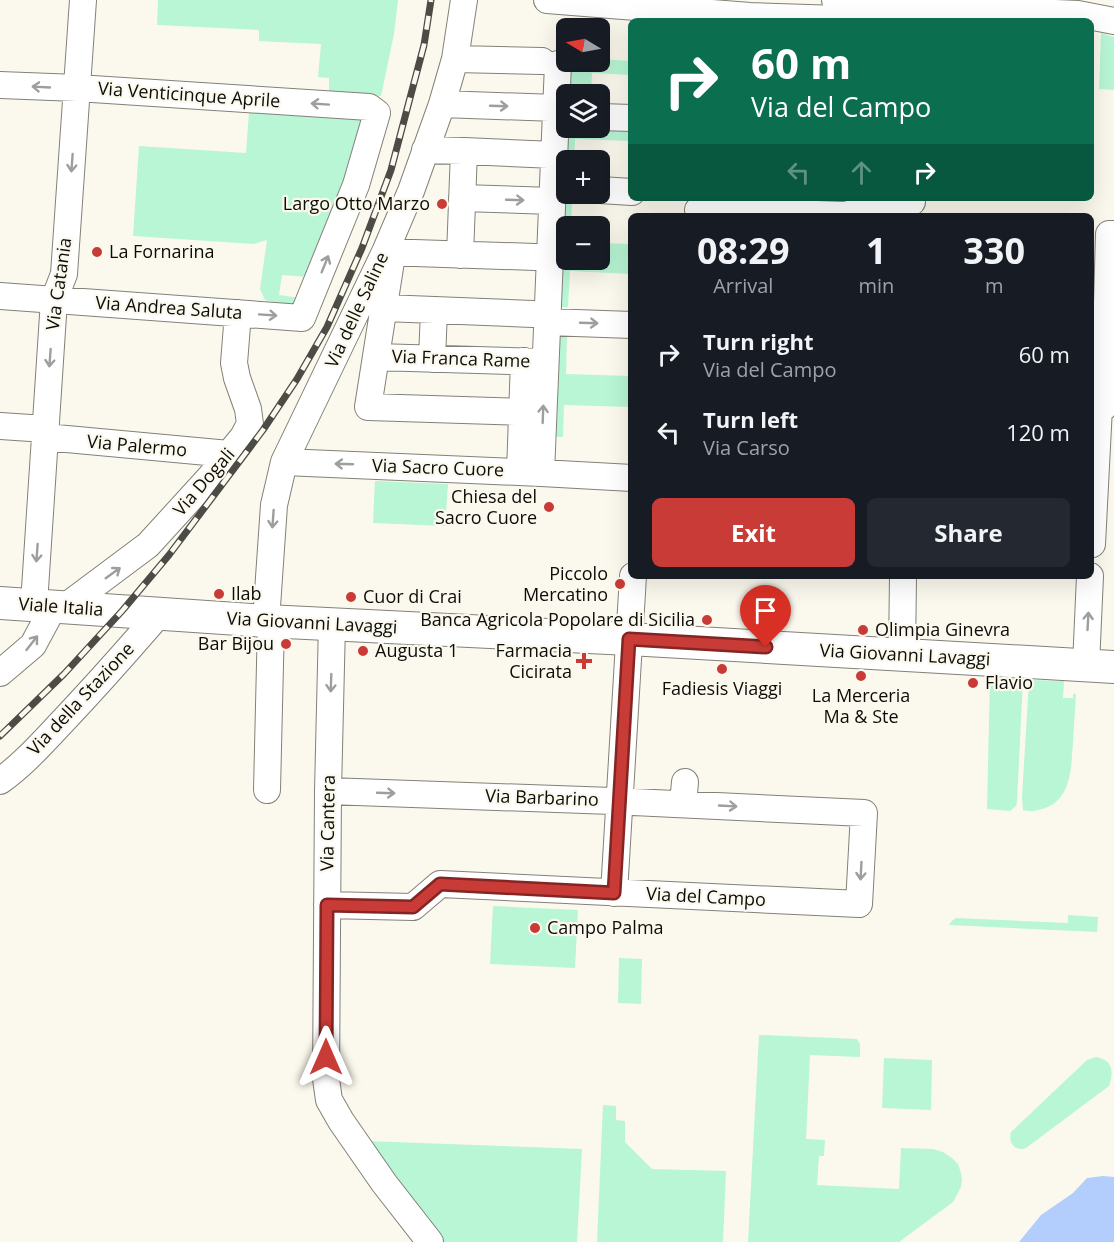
<!DOCTYPE html>
<html lang="en">
<head>
<meta charset="utf-8">
<style>
  :root { --surface:#171b24; --page:#242831; --text:#f1f3f6; --muted:#9ea1a6; --accent:#c93b36 }
  body { margin:0; font-family:"Open Sans",sans-serif; background:var(--page); color:var(--text); height:100vh; display:flex; flex-direction:column; font-size:22px; white-space:nowrap }
  * { box-sizing:border-box; margin:0 }
  p { font-size:20px; color:var(--muted) }
  .icon { flex:none; width:33px; height:33px; fill:none; stroke:currentColor; stroke-width:2; stroke-linecap:round; stroke-linejoin:round }
  .map { position:relative; flex:1; overflow:hidden }
  .side { position:absolute; left:628px; top:213px; width:466px; height:366px; display:flex; flex-direction:column; background:var(--surface); border-radius:9px; box-shadow:0 6px 24px #0002 }
  .side>* { flex:none }
  .hud { position:absolute; left:628px; top:18px; width:466px; height:183px; border-radius:9px; box-shadow:0 6px 24px #0002; background:#0b6e4f; color:#fff; overflow:hidden }
  .needle { width:39px; rotate:280deg }
  .tools { position:absolute; left:556px; top:18px; display:grid; gap:12px }
  .tools a { display:grid; place-items:center; width:54px; height:54px; border-radius:9px; background:var(--surface); box-shadow:0 6px 24px #0002; font-size:30px }
  .pin { position:absolute; display:grid; place-items:center; width:51px; height:51px; color:#fff; margin:-62px -26px; border-radius:50% 50% 50% 0; rotate:-45deg; box-shadow:0 0 6px #0007 }
  .pin .icon { rotate:45deg }
  .me { position:absolute; width:66px; margin:-33px; rotate:0deg; stroke-linejoin:round; filter:drop-shadow(0 0 4px #0008) }
  .turn { display:flex; align-items:center; gap:21px; height:126px; padding:0 24px; font-size:27px }
  .turn .icon { width:78px; height:78px; stroke-width:2.5 }
  .turn b { display:block; font-size:42px; line-height:51px }
  .lanes { display:flex; align-items:center; height:57px; padding:0 24px; background:#0003; justify-content:center; gap:30px; direction:ltr }
  .lanes .off { opacity:.35 }
  .eta { display:flex; justify-content:space-evenly; align-items:center; height:102px; text-align:center }
  .eta b { font-size:36px; font-weight:700; line-height:42px }
  .primary-button { display:flex; gap:12px; margin-top:auto; padding:12px 24px }
  .primary-button a { flex:1; height:69px; border-radius:9px; background:var(--accent); color:#fff; font-size:24px; font-weight:700; line-height:69px; text-align:center }
  .primary-button a+a { background:var(--page); color:var(--text) }
  ul { padding:0; list-style:none }
  li { display:flex; align-items:center; gap:18px; height:78px; padding:0 24px }
  li div { flex:1 }
  li b { display:block; font-size:22px }
  li em { font-style:normal }
  .map>svg:first-child { display:block }
  .green { fill:#b8f6d5 }
  .water { fill:#b3cefd }
  .lines { fill:none; stroke-linecap:round; stroke-linejoin:round }
  .minor-casing { stroke:#838177; stroke-width:28 }
  .major-casing { stroke:#838177; stroke-width:34 }
  .minor { stroke:#fff; stroke-width:26 }
  .major { stroke:#fff; stroke-width:32 }
  .rail-casing { stroke:#4d4b46; stroke-width:7 }
  .rail { stroke:#fbf9ed; stroke-width:4.5; stroke-dasharray:14; stroke-linecap:butt }
  .oneway { stroke:#9e9e9d }
  .route-casing { stroke:#832623; stroke-width:15 }
  .route { stroke:#c93b36; stroke-width:10 }
  .poi-dot { fill:#c93b36; stroke:#fbf9ed; stroke-width:2 }
  .labels { text-anchor:middle; stroke-width:4.5; stroke-linejoin:round; paint-order:stroke }
  .street-label { font-size:18px; fill:#0d0c09; stroke:#fbf9ed }
  .poi-label { font-size:18px; fill:#0d0c09; stroke:#fbf9ed; text-anchor:start }
</style>
</head>
<body>
<div class="map">
<svg width="1114" height="1242" viewBox="0 0 1114 1242">
  <rect width="100%" height="100%" fill="#fbf9ed"/>
  <path class="green" d="M158,0H398L394,34L381,96L329,92V78L318,77L321,44L259,41V30L157,25Z
    M1101,33L1114,37V90L1099,89Z
    M600,59L631,61V75L592,73L591,94H567V62H600Z
    M259,110L364,115L366,125L309,277L282,275L279,295L301,298L297,303H276L265,300L260,289L267,240L254,244L133,236L139,146L246,153L249,112Z
    M631,127V141L575,139L574,160H567V175L561,174L567,128Z
    M560,204H572L571,226H567V260H600V243L631,244V274L570,271L568,307H556Z
    M555,337H567L566,374L631,376V407L564,405L563,437H550Z
    M375,481L448,484L445,526L373,523Z
    M990,678L1023,679L1017,802L1016,806L1010,811L987,809Z
    M1029,680L1064,681L1063,698H1073V694H1076C1075,710 1074,726 1073,742C1071,767 1072,801 1042,809C1035,811 1030,812 1023,810L1022,797Z
    M493,906L578,910L575,968L490,964Z
    M1068,915L1098,917L1097,932L949,925L952,921L956,918L1068,923Z
    M619,958L642,959L641,1004L618,1003Z
    M759,1035L857,1039L860,1044V1057L810,1055L806,1139L825,1140L824,1156H819L817,1185L899,1189L901,1148L933,1149L943,1152L952,1158L958,1164L961,1173L962,1181L961,1187L953,1202L899,1242H748Z
    M1096,1057C1113,1060 1114,1071 1109,1086L1026,1148C1014,1152 1008,1142 1011,1132L1087,1060Z
    M884,1058L932,1060L931,1110L882,1108Z
    M603,1105L616,1106V1120L625,1121V1142L652,1169L726,1171L723,1242H597Z
    M366,1141L582,1149L577,1242H442Z"/>
  <path class="water" d="M1103,1176L1114,1177V1242H1019L1041,1215L1073,1193L1087,1178Z"/>
  <g class="lines">
    <g class="minor-casing">
      <path id="minor" d="M547,0L750,16L901,21
        M835,0L917,7L1078,14L1114,21
        M455,59L542,61
        M0,85L77,88L369,107L377,113L356,185L302,318L0,296
        M442,104L556,108
        M600,117L632,118
        M425,150L464,151L460,255
        M464,151L554,155
        M600,190L632,192
        M462,198L552,201
        M698,210L846,215L874,205L912,202
        M385,252L535,257
        M392,255L368,407L523,412
        M384,308L533,314
        M547,322L632,325
        M376,357L545,362
        M432,359L434,310
        M1104,407L1109,234H1114
        M0,426L46,429
        M45,437L229,454
        M284,462L541,473L632,478
        M520,472L524,361
        M541,473L558,64
        M1092,544L1099,407
        M34,604L54,300L64,274L83,0
        M65,607L148,545L211,476L243,437L250,424L248,409L237,378L234,363L238,313
        M266,621L274,505L284,462L385,252L411,191L442,104L455,59L464,0
        M332,624L328,791L326,1079L329,1100L341,1121L384,1183L430,1242
        M902,655L903,576
        M1086,665L1090,576
        M0,673L33,645L54,606
        M0,781C24,764 43,742 63,721C96,686 128,650 159,614
        M267,790L271,622
        M683,804L685,782
        M614,893L633,576
        M327,905L413,907L440,884L859,904L864,813L612,801L328,791"/>
    </g>
    <g class="major-casing">
      <path id="major" d="M0,603L266,621L629,639L1114,667"/>
    </g>
    <use href="#minor" class="minor"/>
    <use href="#major" class="major"/>
    <g class="rail-casing">
      <path id="rail" d="M0,736L64,674L122,611L169,555L263,430L297,379L327,327L362,248L391,170L424,45L431,0"/>
    </g>
    <use href="#rail" class="rail"/>
  </g>
  <defs><path id="oneway-shaft" d="M-6 0H5M1.5-3L5.5 0L1.5 3" fill="none" stroke-width="1.6" stroke-linecap="round" stroke-linejoin="round" transform="scale(1.5)"/></defs>
  <g class="oneway">
    <use href="#oneway-shaft" transform="translate(41 87) rotate(-177)"/>
    <use href="#oneway-shaft" transform="translate(320 104) rotate(-176)"/>
    <use href="#oneway-shaft" transform="translate(499 106) rotate(2)"/>
    <use href="#oneway-shaft" transform="translate(72 163) rotate(94)"/>
    <use href="#oneway-shaft" transform="translate(515 200) rotate(2)"/>
    <use href="#oneway-shaft" transform="translate(325 264) rotate(-68)"/>
    <use href="#oneway-shaft" transform="translate(268 315) rotate(4)"/>
    <use href="#oneway-shaft" transform="translate(589 323) rotate(2)"/>
    <use href="#oneway-shaft" transform="translate(50 358) rotate(94)"/>
    <use href="#oneway-shaft" transform="translate(543 414) rotate(-88)"/>
    <use href="#oneway-shaft" transform="translate(344 464) rotate(-178)"/>
    <use href="#oneway-shaft" transform="translate(273 519) rotate(94)"/>
    <use href="#oneway-shaft" transform="translate(37 553) rotate(94)"/>
    <use href="#oneway-shaft" transform="translate(113 573) rotate(-36)"/>
    <use href="#oneway-shaft" transform="translate(1088 621) rotate(-87)"/>
    <use href="#oneway-shaft" transform="translate(32 643) rotate(-52)"/>
    <use href="#oneway-shaft" transform="translate(331 683) rotate(92)"/>
    <use href="#oneway-shaft" transform="translate(386 793) rotate(2)"/>
    <use href="#oneway-shaft" transform="translate(728 806) rotate(3)"/>
    <use href="#oneway-shaft" transform="translate(861 871) rotate(93)"/>
  </g>
  <g class="lines">
    <g class="route-casing">
      <path id="route" d="M326,1057L327,905L413,907L440,884L614,893L629,639L766,647"/>
    </g>
    <use href="#route" class="route"/>
  </g>
  <g class="poi-dot">
    <circle cx="442" cy="204" r="6"/>
    <circle cx="97" cy="252" r="6"/>
    <circle cx="549" cy="507" r="6"/>
    <circle cx="620" cy="584" r="6"/>
    <circle cx="219" cy="594" r="6"/>
    <circle cx="351" cy="597" r="6"/>
    <circle cx="707" cy="620" r="6"/>
    <circle cx="863" cy="630" r="6"/>
    <circle cx="286" cy="644" r="6"/>
    <circle cx="363" cy="651" r="6"/>
    <path d="M581 652h6v6h6v6h-6v6h-6v-6h-6v-6h6z"/>
    <circle cx="722" cy="669" r="6"/>
    <circle cx="861" cy="676" r="6"/>
    <circle cx="973" cy="683" r="6"/>
    <circle cx="535" cy="928" r="6"/>
  </g>
  <g class="labels">
    <g class="street-label">
      <text transform="translate(189 95) rotate(4)" y="6">Via Venticinque Aprile</text>
      <text transform="translate(59 284) rotate(-82)" y="6">Via Catania</text>
      <text transform="translate(169 308) rotate(4)" y="6">Via Andrea Saluta</text>
      <text transform="translate(357 310) rotate(-65)" y="6">Via delle Saline</text>
      <text transform="translate(461 359) rotate(2)" y="6">Via Franca Rame</text>
      <text transform="translate(137 446) rotate(5)" y="6">Via Palermo</text>
      <text transform="translate(438 468) rotate(2)" y="6">Via Sacro Cuore</text>
      <text transform="translate(204 482) rotate(-49)" y="6">Via Dogali</text>
      <text transform="translate(61 607) rotate(4)" y="6">Viale Italia</text>
      <text transform="translate(312 623) rotate(3)" y="6">Via Giovanni Lavaggi</text>
      <text transform="translate(905 655) rotate(3)" y="6">Via Giovanni Lavaggi</text>
      <text transform="translate(81 699) rotate(-47)" y="6">Via della Stazione</text>
      <text transform="translate(542 798) rotate(2)" y="6">Via Barbarino</text>
      <text transform="translate(328 823) rotate(-89)" y="6">Via Cantera</text>
      <text transform="translate(706 897) rotate(3)" y="6">Via del Campo</text>
    </g>
    <g class="poi-label">
      <text x="430" y="210" text-anchor="end">Largo Otto Marzo</text>
      <text x="109" y="258">La Fornarina</text>
      <text x="537" y="503" text-anchor="end">Chiesa del<tspan x="537" dy="21">Sacro Cuore</tspan></text>
      <text x="608" y="580" text-anchor="end">Piccolo<tspan x="608" dy="21">Mercatino</tspan></text>
      <text x="231" y="600">Ilab</text>
      <text x="363" y="603">Cuor di Crai</text>
      <text x="695" y="626" text-anchor="end">Banca Agricola Popolare di Sicilia</text>
      <text x="875" y="636">Olimpia Ginevra</text>
      <text x="274" y="650" text-anchor="end">Bar Bijou</text>
      <text x="375" y="657">Augusta 1</text>
      <text x="572" y="657" text-anchor="end">Farmacia<tspan x="572" dy="21">Cicirata</tspan></text>
      <text x="985" y="689">Flavio</text>
      <text x="722" y="695" text-anchor="middle">Fadiesis Viaggi</text>
      <text x="861" y="702" text-anchor="middle">La Merceria<tspan x="861" dy="21">Ma &amp; Ste</tspan></text>
      <text x="547" y="934">Campo Palma</text>
    </g>
  </g>
</svg>
<div class="tools">
<a><svg class="needle" viewBox="-14 -14 28 28"><path d="M0-13l5 13h-10z" fill="#e53935"/><path d="M0 13l5-13h-10z" fill="#9ea1a6"/></svg></a>
<a><svg class="icon" aria-label="layers" viewBox="0 0 24 24"><path d="M12 4l9 5-9 5-9-5zM3 14l9 5 9-5"/></svg></a>
<a>+</a>
<a>−</a>
</div>
<div class="pin" style="left:766px;top:647px;background:#d93025"><svg class="icon" aria-label="arrive" viewBox="0 0 24 24"><path d="M6 21V4h12l-3 4 3 4H6"/></svg></div>
<svg class="me" style="left:326px;top:1057px" viewBox="-20 -20 40 40"><path d="M0-17L14 15 0 8-14 15z" fill="#c93b36" stroke="#fff" stroke-width="4"/></svg>
<div class="hud">
<div class="turn"><svg class="icon" aria-label="right" viewBox="0 0 24 24"><path d="M7 20v-9h11M14 6l5 5-5 5"/></svg><div><b>60 m</b>Via del Campo</div></div>
<div class="lanes"><svg class="icon off" aria-label="left" viewBox="0 0 24 24"><path d="M17 20v-9H6M10 6l-5 5 5 5"/></svg><svg class="icon off" aria-label="ahead" viewBox="0 0 24 24"><path d="M12 20V5M6 11l6-6 6 6"/></svg><svg class="icon" aria-label="right" viewBox="0 0 24 24"><path d="M7 20v-9h11M14 6l5 5-5 5"/></svg></div>
</div>
<section class="side">
<div class="eta">
<div><b>08:29</b><p>Arrival</p></div>
<div><b>1</b><p>min</p></div>
<div><b>330</b><p>m</p></div>
</div>
<ul>
<li><svg class="icon" aria-label="right" viewBox="0 0 24 24"><path d="M7 20v-9h11M14 6l5 5-5 5"/></svg><div><b>Turn right</b><p>Via del Campo</p></div><em>60 m</em></li>
<li><svg class="icon" aria-label="left" viewBox="0 0 24 24"><path d="M17 20v-9H6M10 6l-5 5 5 5"/></svg><div><b>Turn left</b><p>Via Carso</p></div><em>120 m</em></li>
</ul>
<div class="primary-button"><a>Exit</a><a>Share</a></div>
</section>
</div>
</body>
</html>
